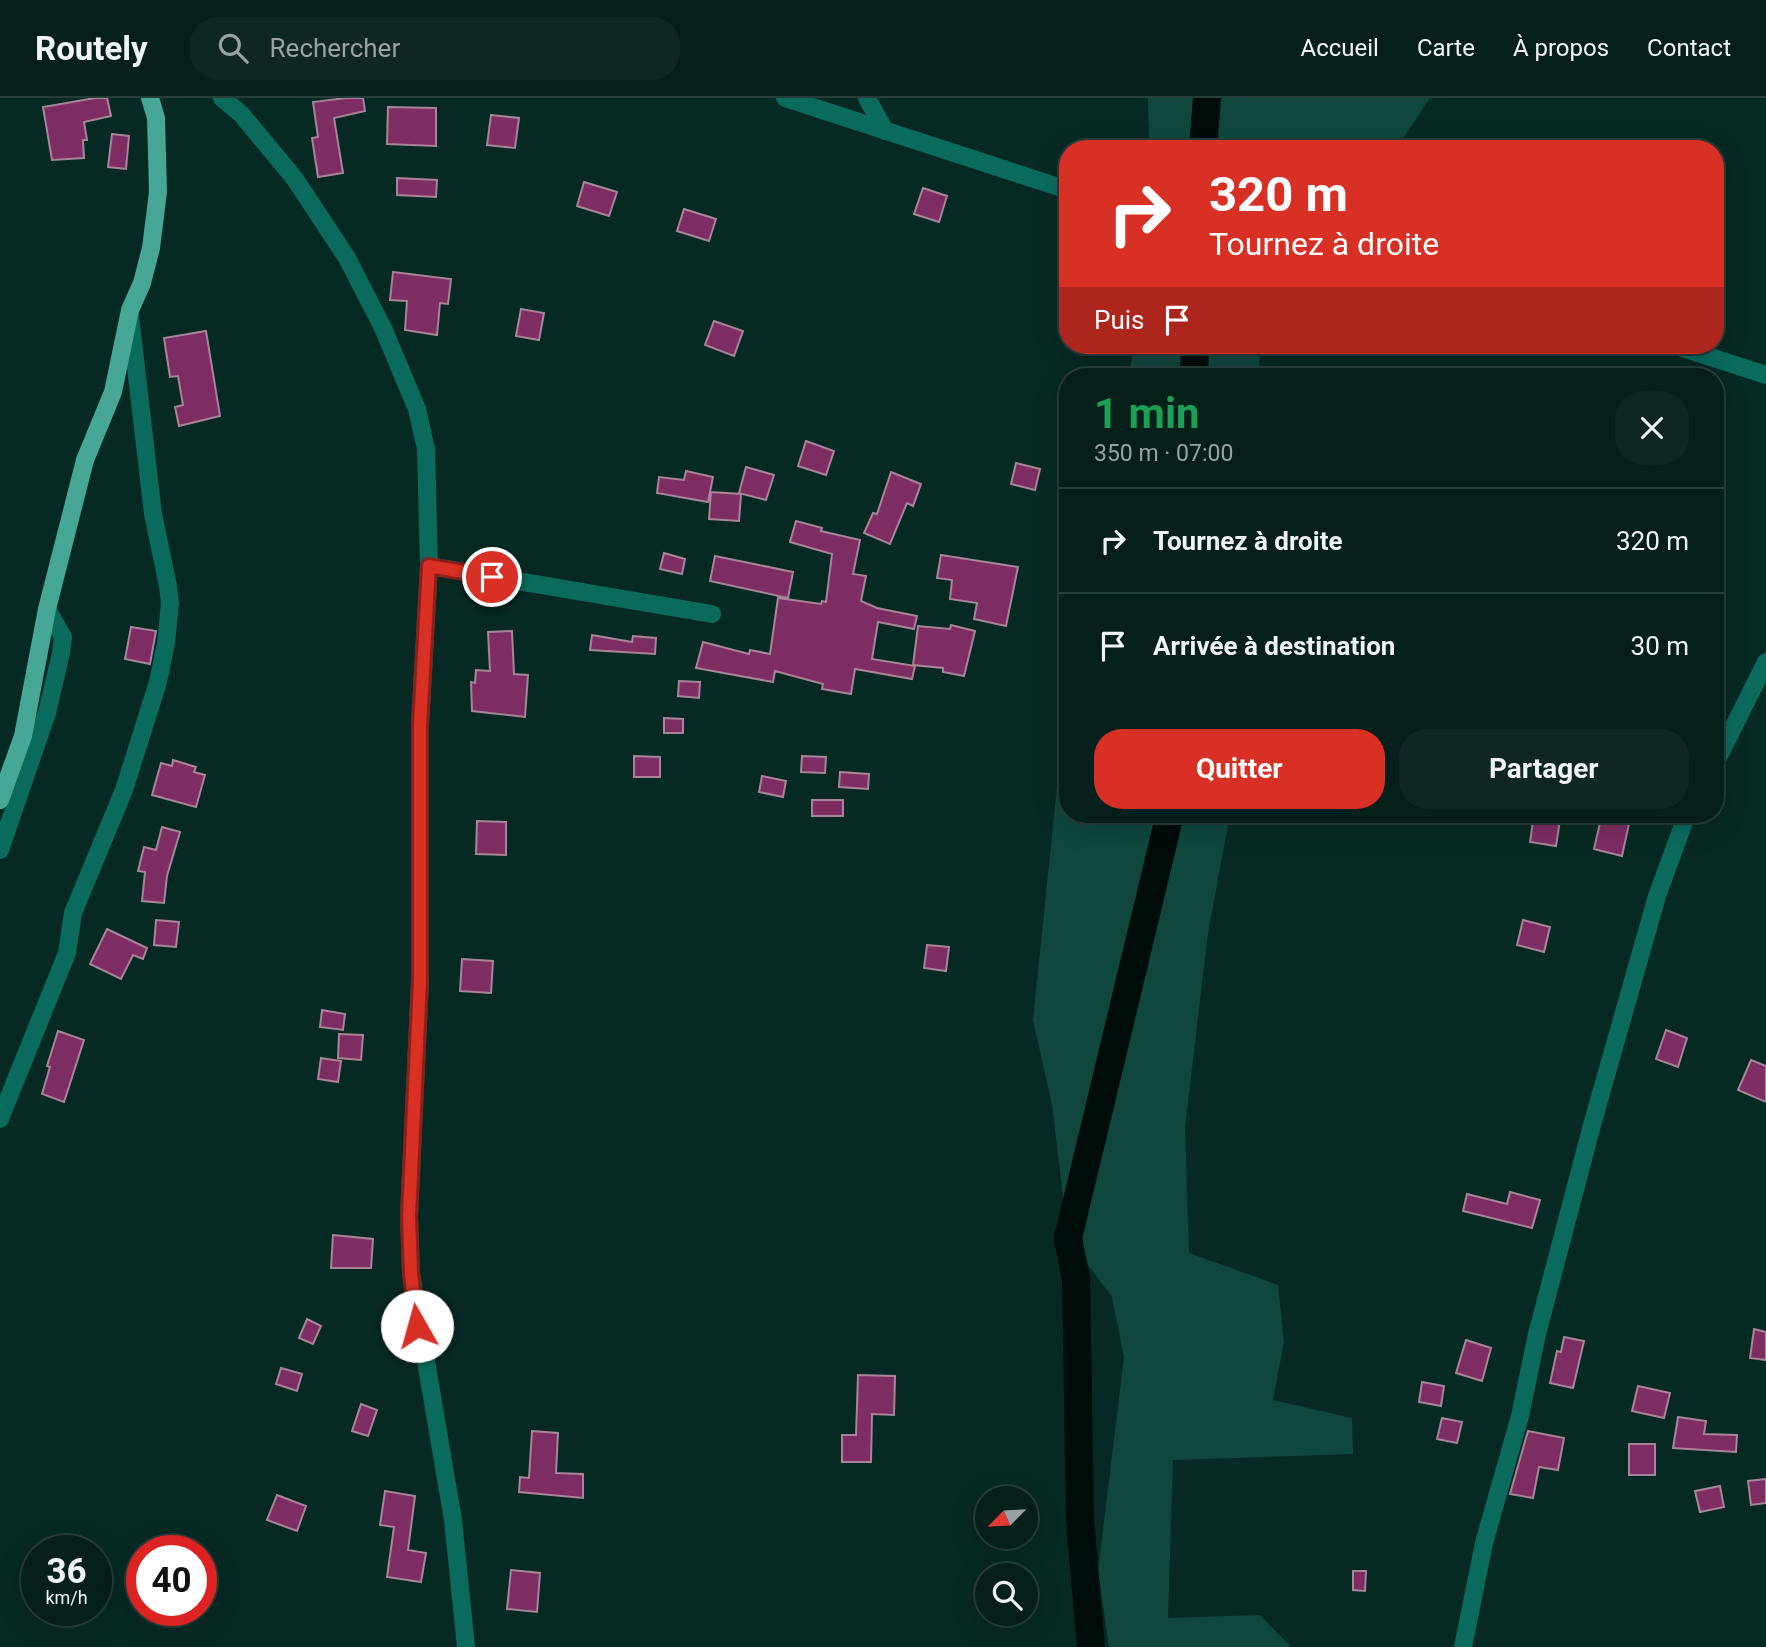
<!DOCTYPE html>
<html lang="fr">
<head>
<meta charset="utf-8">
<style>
  :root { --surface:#051f1a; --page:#0e2723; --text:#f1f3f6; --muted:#97a2a2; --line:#263d39; --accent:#d93025 }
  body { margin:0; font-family:Roboto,sans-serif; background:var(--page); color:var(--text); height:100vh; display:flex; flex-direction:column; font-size:26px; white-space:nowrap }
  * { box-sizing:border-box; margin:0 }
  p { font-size:23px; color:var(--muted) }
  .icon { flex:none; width:38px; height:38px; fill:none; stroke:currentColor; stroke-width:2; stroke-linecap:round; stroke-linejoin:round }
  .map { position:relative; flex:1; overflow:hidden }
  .side { position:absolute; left:1059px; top:270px; width:665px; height:455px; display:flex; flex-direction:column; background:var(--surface); border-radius:28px; box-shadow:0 7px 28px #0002,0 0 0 2px var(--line) }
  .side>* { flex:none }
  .banner { position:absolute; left:1059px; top:42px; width:665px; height:214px; border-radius:28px; box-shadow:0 7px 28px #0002,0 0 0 2px var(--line); background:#d93025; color:#fff; overflow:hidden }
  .needle { width:46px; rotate:246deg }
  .controls { position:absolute; left:975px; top:1388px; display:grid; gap:14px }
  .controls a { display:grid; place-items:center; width:63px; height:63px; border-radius:50%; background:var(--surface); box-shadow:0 7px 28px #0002,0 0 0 2px var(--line); font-size:35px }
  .speed { position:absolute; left:21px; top:1437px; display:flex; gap:14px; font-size:35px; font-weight:700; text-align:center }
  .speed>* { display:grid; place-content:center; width:91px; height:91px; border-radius:50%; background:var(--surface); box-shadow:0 7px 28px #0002,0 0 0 2px var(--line); line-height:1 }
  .speed small { font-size:18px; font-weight:400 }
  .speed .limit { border:10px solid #d22; background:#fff; color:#111 }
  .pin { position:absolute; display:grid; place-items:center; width:60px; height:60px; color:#fff; margin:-30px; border:4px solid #fff; border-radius:50%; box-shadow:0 2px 7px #0007 }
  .me { position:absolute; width:77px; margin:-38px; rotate:353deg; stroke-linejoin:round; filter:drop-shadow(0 0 5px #0008) }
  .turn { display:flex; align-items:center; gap:24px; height:147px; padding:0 35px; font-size:32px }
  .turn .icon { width:91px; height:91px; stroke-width:2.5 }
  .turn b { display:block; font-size:49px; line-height:60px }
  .then { display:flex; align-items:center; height:66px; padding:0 35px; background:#0003; gap:14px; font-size:26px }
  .round { display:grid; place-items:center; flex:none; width:74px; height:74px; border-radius:28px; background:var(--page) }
  .summary { display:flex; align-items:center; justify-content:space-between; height:119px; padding:0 35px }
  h1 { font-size:42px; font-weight:700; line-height:52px; color:#1e9e55 }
  .primary-button { display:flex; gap:14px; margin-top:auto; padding:14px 35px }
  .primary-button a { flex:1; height:80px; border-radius:28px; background:var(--accent); color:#fff; font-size:28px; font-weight:700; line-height:80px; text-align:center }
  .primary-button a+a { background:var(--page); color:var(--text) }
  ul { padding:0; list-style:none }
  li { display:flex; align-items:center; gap:21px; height:105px; padding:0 35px; border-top:2px solid var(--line) }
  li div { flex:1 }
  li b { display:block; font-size:26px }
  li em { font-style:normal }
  header { display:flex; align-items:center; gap:42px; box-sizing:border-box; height:98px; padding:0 35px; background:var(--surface); border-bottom:2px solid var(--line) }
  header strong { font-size:33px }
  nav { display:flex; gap:38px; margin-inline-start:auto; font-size:24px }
  .search { width:490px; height:63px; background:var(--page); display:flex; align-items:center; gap:18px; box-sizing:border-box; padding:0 24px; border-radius:28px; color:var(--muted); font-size:26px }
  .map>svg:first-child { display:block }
  .green { fill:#0f473d }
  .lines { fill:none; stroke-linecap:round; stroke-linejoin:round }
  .river { stroke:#000c09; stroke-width:28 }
  .building { fill:#7d2d61; stroke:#a78497; stroke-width:2 }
  .minor { stroke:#0a6a5c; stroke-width:18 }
  .major { stroke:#47a795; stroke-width:18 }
  .route-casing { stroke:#8d1f18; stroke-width:18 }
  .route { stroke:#d93025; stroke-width:12 }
</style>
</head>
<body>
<header>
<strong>Routely</strong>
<div class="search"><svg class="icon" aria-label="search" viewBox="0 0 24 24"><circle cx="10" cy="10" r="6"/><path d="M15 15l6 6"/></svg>Rechercher</div>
<nav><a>Accueil</a><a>Carte</a><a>À propos</a><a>Contact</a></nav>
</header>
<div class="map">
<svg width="1766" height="1549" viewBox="0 0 1766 1549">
  <rect width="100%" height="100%" fill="#072923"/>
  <path class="green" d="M1148,0H1430L1396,51H1149Z
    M1134,247H1261L1258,278H1129Z
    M1067,592L1068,716H1230L1208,835L1185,1029L1189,1155L1278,1187L1284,1244L1273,1302L1352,1320L1353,1356L1173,1362L1168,1520L1260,1517L1291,1549H1109L1098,1473L1124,1259L1112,1199L1068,1140L1052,1007L1033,922Z"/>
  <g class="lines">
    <path class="river" d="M1203,51L1207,0
      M1194,278L1195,247
      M1091,1549L1080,1422L1076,1181L1068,1140L1170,716"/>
  </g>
  <path class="building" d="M95,0H107L111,18L84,24L87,42H83L84,60L52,62L43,9Z
    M346,0H363L365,13L334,20L343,75L318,79L312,40L318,39L313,4Z
    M388,9L436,10V48L387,46Z
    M491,17L519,20L515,50L487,47Z
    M112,36L129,38L126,71L108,69Z
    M397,80L437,82L436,99L397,97Z
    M584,84L617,94L609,118L577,108Z
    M923,90L947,98L939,124L914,116Z
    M684,111L716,121L709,143L677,133Z
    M393,174L451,181L448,206L440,205L437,237L405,232L407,203L390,202Z
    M521,211L544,215L539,242L516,238Z
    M714,223L743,233L734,258L705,247Z
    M206,233L220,318L179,328L175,309L183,307L178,278L170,279L164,240Z
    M806,343L834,353L826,377L798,368Z
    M1016,365L1040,371L1035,392L1011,386Z
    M746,369L774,377L766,402L739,395Z
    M686,373L713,379L708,404L657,395L659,379L684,382Z
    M891,374L921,386L913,408L907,405L890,446L864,435L873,415L877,416Z
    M711,394L741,396L739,423L709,421Z
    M796,423L822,430L821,433L860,442L853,476L866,478L861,503L877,510L917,518L914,531L878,524L872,561L915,568L912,581L855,571L851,596L822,591L823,586L775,573L773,584L696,570L703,544L749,556L750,552L770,556L778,500L821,506L822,503L826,504L832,456L790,444Z
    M664,455L685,461L682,476L660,471Z
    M941,457L1018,469L1006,528L974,521L977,505L950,501L952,482L937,480Z
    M715,458L793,474L788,500L710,483Z
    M951,527L975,533L964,578L943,574V570L913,567L918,528L950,531Z
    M131,529L156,533L150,566L125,561Z
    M512,533L514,576L528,577L525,619L472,613L471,584L475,585L476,572L490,573L488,534Z
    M592,537L632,544L633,538L656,540L655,556L590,552Z
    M679,583L700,584L699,600L678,598Z
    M664,620L683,621V635H664Z
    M634,658L660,659V679H634Z
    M802,658L826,659L825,675L801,674Z
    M173,662L196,669L194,674L205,677L196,709L152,697L161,665L172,668Z
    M840,674L869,676L868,691L839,689Z
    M762,678L786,683L783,699L759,694Z
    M812,702H843V718H812Z
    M1534,716H1561L1556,748L1530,744Z
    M1602,716H1616L1614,723L1629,726L1622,758L1594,751Z
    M477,723L506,724V757L476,756Z
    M162,729L180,734L167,778L164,805L142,803L145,774L138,773L144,749L156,752Z
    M156,822L179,824L176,849L154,847Z
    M1523,822L1550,829L1544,854L1517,847Z
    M107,831L147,850L143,861L133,857L121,881L90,866Z
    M927,847L949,849L946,873L924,870Z
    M462,861L493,863L491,895L460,893Z
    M322,912L345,916L343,932L320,929Z
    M1666,932L1687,940L1678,969L1656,961Z
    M58,933L84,942L64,1004L42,996L50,969L47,968Z
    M339,936L363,937L361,962L338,960Z
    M321,960L341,963L338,984L318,981Z
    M1751,962L1766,968V1004L1738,992Z
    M1510,1094L1540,1102L1532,1130L1463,1113L1467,1096L1507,1106Z
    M333,1137L373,1141L371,1170H331Z
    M307,1221L321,1228L313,1246L299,1240Z
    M1754,1231L1766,1234V1262L1750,1260Z
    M1564,1239L1584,1243L1573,1290L1550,1285L1557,1253L1561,1254Z
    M1466,1242L1491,1250L1482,1283L1456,1275Z
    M281,1270L302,1276L297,1293L276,1286Z
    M858,1277L895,1278L894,1317L872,1316L871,1364H842V1337H856Z
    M1422,1284L1444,1288L1441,1308L1419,1304Z
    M1638,1288L1670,1295L1664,1320L1632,1313Z
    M361,1306L377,1312L368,1338L352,1333Z
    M1678,1319L1706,1323L1704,1336L1737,1337L1736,1354L1673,1350Z
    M1442,1320L1462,1324L1457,1345L1437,1341Z
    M532,1333L558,1335L556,1375L583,1376V1400L519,1394L520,1379L529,1380Z
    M1528,1333L1564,1340L1558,1372L1539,1369L1533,1400L1510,1396Z
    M1629,1346H1655V1377H1629Z
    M1766,1381V1405L1751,1407L1748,1383Z
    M1720,1388L1724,1409L1700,1414L1695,1393Z
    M385,1393L415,1398L408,1452L426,1455L421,1484L387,1479L394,1429L380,1427Z
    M277,1397L306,1408L297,1433L267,1422Z
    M511,1472L540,1475L537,1514L507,1511Z
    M1353,1473H1366L1365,1493L1353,1492Z"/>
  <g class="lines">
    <path class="minor" d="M222,0L241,16L295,81L347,160L383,230L417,311L426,351L429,468L420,627V883L409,1118L411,1175L453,1422L466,1549
      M785,0L1068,92
      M867,0L885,33
      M1673,247L1766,277
      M429,468L712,516
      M1715,666L1766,564
      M0,752L47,615L61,555L63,539L47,511
      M0,1021L67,855L73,815L124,692L158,584L166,545L170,505L168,488L153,416L130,218
      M1463,1549L1484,1445L1520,1318L1537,1236L1592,1027L1657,798L1687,716"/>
    <path class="major" d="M0,702L23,638L47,511L85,362L113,294L130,212L142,185L151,150L158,94L156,20L150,0"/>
  </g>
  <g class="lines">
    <g class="route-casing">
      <path id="route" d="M417,1228L411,1175L409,1118L420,883V627L429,468L492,479"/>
    </g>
    <use href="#route" class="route"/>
  </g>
</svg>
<div class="controls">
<a><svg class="needle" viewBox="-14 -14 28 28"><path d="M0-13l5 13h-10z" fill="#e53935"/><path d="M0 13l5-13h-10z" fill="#97a2a2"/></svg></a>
<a><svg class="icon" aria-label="search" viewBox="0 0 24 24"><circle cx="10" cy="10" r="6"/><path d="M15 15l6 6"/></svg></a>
</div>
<div class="speed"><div>36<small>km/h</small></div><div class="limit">40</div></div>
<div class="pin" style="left:492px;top:479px;background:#d93025"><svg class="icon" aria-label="arrive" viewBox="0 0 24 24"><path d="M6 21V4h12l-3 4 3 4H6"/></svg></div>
<svg class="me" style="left:417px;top:1228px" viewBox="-20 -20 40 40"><circle r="19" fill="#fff"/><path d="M0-13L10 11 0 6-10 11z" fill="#d93025"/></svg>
<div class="banner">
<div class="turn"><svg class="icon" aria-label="right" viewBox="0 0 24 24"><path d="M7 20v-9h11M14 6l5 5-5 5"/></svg><div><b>320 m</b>Tournez à droite</div></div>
<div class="then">Puis<svg class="icon" aria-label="arrive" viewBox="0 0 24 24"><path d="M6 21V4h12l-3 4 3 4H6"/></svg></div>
</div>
<section class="side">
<div class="summary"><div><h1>1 min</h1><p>350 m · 07:00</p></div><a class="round"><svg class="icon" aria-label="close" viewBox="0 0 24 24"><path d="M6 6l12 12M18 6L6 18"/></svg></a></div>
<ul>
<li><svg class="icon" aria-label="right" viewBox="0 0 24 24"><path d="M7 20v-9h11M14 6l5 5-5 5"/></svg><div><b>Tournez à droite</b></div><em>320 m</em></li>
<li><svg class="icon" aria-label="arrive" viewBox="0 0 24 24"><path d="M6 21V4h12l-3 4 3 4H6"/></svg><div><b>Arrivée à destination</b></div><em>30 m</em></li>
</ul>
<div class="primary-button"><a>Quitter</a><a>Partager</a></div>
</section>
</div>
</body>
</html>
